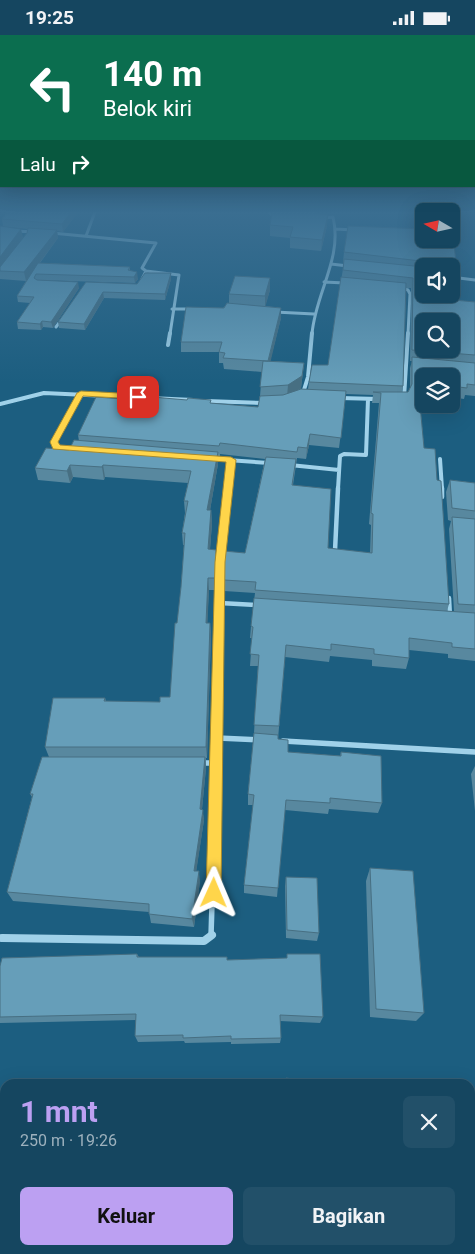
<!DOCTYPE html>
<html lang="id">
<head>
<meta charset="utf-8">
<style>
  :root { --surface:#154660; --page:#225069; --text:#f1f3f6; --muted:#9db1bd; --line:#345e75; --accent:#bca0f2 }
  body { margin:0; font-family:Roboto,sans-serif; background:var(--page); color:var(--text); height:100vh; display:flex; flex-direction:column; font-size:19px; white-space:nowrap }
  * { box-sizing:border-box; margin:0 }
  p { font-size:16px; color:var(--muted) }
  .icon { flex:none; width:28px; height:28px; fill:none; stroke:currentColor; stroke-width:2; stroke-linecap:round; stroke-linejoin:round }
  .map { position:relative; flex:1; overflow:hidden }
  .drawer { position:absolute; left:0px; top:1044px; width:475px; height:176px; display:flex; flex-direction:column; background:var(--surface); border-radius:15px 15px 0 0; box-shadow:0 5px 20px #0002,0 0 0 1px var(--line) }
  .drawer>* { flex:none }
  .hud { position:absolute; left:0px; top:0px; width:475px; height:152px; box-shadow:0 5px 20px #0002,0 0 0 1px var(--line); background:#0b6e4f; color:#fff; overflow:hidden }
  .needle { width:32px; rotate:279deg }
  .tools { position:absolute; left:415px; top:168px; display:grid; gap:10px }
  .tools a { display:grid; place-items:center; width:45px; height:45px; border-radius:8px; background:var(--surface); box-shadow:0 5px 20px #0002,0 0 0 1px var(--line); font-size:25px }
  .pin { position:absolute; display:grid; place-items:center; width:42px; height:42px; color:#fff; margin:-21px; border-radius:10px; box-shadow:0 2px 8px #0006 }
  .me { position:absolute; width:55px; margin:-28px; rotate:1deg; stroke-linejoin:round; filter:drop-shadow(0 0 4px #0008) }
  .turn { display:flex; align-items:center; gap:18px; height:105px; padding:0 20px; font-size:22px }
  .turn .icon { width:65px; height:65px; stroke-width:2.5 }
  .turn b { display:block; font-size:35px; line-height:42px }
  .then { display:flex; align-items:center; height:48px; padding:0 20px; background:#0003; gap:10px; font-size:19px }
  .round { display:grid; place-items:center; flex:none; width:52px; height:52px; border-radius:8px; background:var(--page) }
  .head { display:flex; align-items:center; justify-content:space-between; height:85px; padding:0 20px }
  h1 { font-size:30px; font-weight:700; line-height:38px; color:var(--accent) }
  .action { display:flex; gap:10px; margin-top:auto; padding:10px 20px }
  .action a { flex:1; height:58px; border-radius:8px; background:var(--accent); color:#111; font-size:20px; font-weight:700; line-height:58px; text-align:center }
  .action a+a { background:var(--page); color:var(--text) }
  .status { display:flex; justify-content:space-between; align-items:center; height:35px; padding:0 25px; background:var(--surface); direction:ltr }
  .status svg { height:14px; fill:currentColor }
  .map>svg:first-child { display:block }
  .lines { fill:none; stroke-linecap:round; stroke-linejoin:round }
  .street-far4 { stroke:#a0d1e9; stroke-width:3 }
  .street-far3 { stroke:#a0d1e9; stroke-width:4 }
  .street-far2 { stroke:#a0d1e9; stroke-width:4.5 }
  .street-far1 { stroke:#a0d1e9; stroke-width:5.5 }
  .street { stroke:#a0d1e9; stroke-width:8 }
  .wall { fill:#58889f; fill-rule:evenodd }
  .shaded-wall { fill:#476f82 }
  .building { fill:#669eb9; stroke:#476f82; fill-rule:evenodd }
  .route { fill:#ffd54a; stroke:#a68a30 }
</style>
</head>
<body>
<div class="status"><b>19:25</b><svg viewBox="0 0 49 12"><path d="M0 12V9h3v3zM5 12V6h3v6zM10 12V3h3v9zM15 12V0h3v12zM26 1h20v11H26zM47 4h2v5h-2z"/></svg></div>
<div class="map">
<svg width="475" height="1219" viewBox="0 0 475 1219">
  <rect width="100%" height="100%" fill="#1c5e80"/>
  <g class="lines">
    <path class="street-far4" d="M269,177L276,184
      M336,194L353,195
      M16,196L34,197
      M52,198L156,208L142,233L146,236L142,244
      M451,199H456
      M86,201L95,177
      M331,229L348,231
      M146,236L179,240L170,299
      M451,242L475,245
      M324,247L345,248
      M401,253L408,255L410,259L408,299
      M172,274H191
      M275,277L314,279
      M56,292L62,284
      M312,299C315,259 343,223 333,182L322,183"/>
    <path class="street-far3" d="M168,310L170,298
      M303,358L308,342L312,298
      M340,363L379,364
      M404,363L408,298
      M206,366L265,368
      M0,369L44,358L193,365
      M77,414L56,412L54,407L81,358
      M213,424L269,428
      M440,424L442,454
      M290,430L339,435
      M228,454L231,425
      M338,454L340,421L344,419L366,420L368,364"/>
    <path class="street-far2" d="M442,453V462
      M335,516L338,453
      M449,563L450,582
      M220,568L258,570
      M219,651L220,527L228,453"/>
    <path class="street-far1" d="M218,703L260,705
      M283,706L475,717
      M201,728H217
      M211,901L219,649"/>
    <path class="street" d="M2,903L204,906L212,900"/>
  </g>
  <path class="wall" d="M78,177L63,197L57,196L58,203L40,228L130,232V236L138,244L135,248L37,245L79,253L53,293L43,292L41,295L18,294L17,287L30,268L18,267L17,261L26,246L0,244V191H3L2,184ZM9,192L28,194L27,198L13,215L23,202Z
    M316,179L327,191L321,216L290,213V203L270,201V190Z
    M344,217L456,226L454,236H452L454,265L475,267V361L465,360L464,364L451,362V341H424V360H419L424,413L437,445L449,569L447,576H454L449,494L451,486L448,485L446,457L450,445L475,448V626L448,623V619L409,615V623L406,634L372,631V625L330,621L329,627L285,622L278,704L288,717L340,721L341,717L382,768L378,778L329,774L328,779L285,775L277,862L244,858V850L253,770H248V759L254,698L258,631H250L252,603H250L251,591L255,558L224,556V516L245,518L265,424L220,419V422L218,421V429L210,475H211L212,488L210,514L216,527V555H209L207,588H210L211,600L207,723H206V733L202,774L204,785L196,836L200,846L194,892L151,888L149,877L13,866L7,857L32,762L30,759L49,722L45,712L105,663L106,666L160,667L170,662L181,552L184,510H183L182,498L185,478L184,466L188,448L105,442L104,445L73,442L70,448L38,445L35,433L69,415L79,406L78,400L151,366L211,368L258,372L260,361L262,337L224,334L223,328H219V317H181V307L229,268V259L270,243V255L265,271L281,273V283L270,326L304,328L301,353L300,354H308L309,347L328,330L344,227H343ZM424,231H451V259H424ZM406,253H411L410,326H412L410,333V353L408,357H402L403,351ZM346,359L373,360L372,368H379L369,489L371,490L370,518L328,513L293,450L297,423L306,424L309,410L339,413Z
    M171,238V244L165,265L104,263L85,295L59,293L58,287L86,247L137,249Z
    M475,731V776L471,739Z
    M370,833L424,978L416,986L370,982L366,846Z
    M286,842L319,898L317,906L286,903L285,851Z
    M137,919L139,922L227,925L287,923V919L323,982L320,988L280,986L281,1003L280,1008L231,1009V1007L185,1008L184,1006L138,1007L135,1001L136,985L0,988V931Z"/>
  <path class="shaded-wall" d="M71,177H78L63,197L62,189Z
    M328,180L327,191L321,216L322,205Z
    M21,194L23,202L0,234V222Z
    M57,195L58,203L26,246L24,237Z
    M137,237L138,244L135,248L134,242Z
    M171,238V244L165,265V259Z
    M270,243V255L265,273V261Z
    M78,247L79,253L53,293L51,287Z
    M103,257L104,263L85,295L84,289Z
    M281,273V283L268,337V327Z
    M42,286L43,292L41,295L40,289Z
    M304,328L301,353L287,362L288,350Z
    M310,399L309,410L306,424L307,413Z
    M218,417V429L208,487L207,475Z
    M70,430L73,442L70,448L67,436Z
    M103,430L105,442L104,445L102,432Z
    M211,475L212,488L209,527L208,514Z
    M208,543L209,555L207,600L206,588Z
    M210,588L211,600L207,723L206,712Z
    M205,722L206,733L201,784L200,774Z
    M203,775L204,785L195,845L194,836Z
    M199,836L200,846L194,892L192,884Z"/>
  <path class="building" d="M7,177H71L62,189L2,184Z
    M272,177H316V179L328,180L322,205L290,202L293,192L270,190Z
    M0,191L21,194L0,222Z
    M348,191L424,194V204H451L452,195L456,226L451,225L450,231H428H429V227L344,217Z
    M28,193L57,195L24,237L0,236V232L27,198Z
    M344,224L424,232V259H451V234L452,235L454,265L475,267V320L412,315L413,243L343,235ZM424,286H451V314H424Z
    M38,228L130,232L128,235L137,237L134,242L36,239L34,243L37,245L78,247L51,287L42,286L40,289L17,287L34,262L17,261Z
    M145,238H171L165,259L103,257L84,289L58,287L86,247L137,249Z
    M235,241L270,243L265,261L229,259Z
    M341,242L406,248L403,351L309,347L312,330H328Z
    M227,268L281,273L268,326L223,323L225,318L219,317L222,307H181L186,272L224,273Z
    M412,322L475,328V350L467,349V353L451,351V341H424V349L418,348L424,413L435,414L437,445L441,446L449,569L255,555L256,547L224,545V516L245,518L266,422L296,424L292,450L331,454L328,513L372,518L373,479L371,478L381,358L373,357H408L412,349Z
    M263,326L304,328L302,341L288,350L260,352Z
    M301,354L346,356L341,403L310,399L307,413L298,412L297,417L220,408L219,411L78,400L96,362L151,366L152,362L187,365L188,363L211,365L210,368L258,372L260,361L283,360Z
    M74,405L218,417L207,475H211L208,514L216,515L215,543H208L206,588H210L206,712H45L53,663H105L104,666L160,667V662H170L175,588H177L181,552L185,498H182L188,466H184L191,436L103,430L102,432L70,430L67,436L35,433L46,413L69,415Z
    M450,445L475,448V476L452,473Z
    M452,482L475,484V570L458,569Z
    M254,563L475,578V614L452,612V608L409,603V623L374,619V614L331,609V615L286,610L279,691L254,690L259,620L250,619L253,592L251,591Z
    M254,698L278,700V704L288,705V717L341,721V717L381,721L382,768L330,763V768L286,765L278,853L244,850L254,760L248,759Z
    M42,722H205L200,774L203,775L194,836H199L192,884L149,879V869L7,857L33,759H30Z
    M370,833L413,836L424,978L376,974Z
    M286,842L317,843L319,898L287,895Z
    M137,919V922H227V925L287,923V919H320L323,982L280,980L281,1003L231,1004V1001L183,1003V1000L135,1001L136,979L0,982V931L2,923Z
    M286,1043L329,1049H286Z"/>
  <linearGradient id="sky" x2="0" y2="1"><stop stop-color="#0f3446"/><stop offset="0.51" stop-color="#3a6e91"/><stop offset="1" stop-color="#3a6e91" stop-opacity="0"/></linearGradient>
  <rect width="475" height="347" fill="url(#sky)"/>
  <path class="route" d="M81,356L138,359L143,362L138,364L83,361L58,407L60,410L231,422L236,425L225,527L221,858L219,863L214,865L208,863L206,858L215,527L226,427L53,414L50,407L77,358Z"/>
</svg>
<div class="tools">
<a><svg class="needle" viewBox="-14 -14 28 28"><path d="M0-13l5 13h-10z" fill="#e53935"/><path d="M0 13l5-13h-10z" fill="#9db1bd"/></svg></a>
<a><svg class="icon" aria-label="sound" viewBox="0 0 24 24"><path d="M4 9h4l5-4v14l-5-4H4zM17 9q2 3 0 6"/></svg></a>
<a><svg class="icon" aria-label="search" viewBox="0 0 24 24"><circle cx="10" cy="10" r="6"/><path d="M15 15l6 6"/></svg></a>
<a><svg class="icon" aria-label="layers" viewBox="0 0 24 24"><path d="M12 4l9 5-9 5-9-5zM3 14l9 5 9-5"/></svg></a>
</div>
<div class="pin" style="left:138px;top:362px;background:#d93025"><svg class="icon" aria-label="arrive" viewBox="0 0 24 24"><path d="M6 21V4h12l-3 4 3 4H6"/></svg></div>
<svg class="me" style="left:214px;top:858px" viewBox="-20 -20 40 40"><path d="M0-17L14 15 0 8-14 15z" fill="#ffd54a" stroke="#fff" stroke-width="4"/></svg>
<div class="hud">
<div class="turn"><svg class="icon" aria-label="left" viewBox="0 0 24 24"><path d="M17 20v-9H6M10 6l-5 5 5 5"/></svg><div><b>140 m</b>Belok kiri</div></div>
<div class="then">Lalu<svg class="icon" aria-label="right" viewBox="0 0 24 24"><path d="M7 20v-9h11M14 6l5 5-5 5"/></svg></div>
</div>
<section class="drawer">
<div class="head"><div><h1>1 mnt</h1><p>250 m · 19:26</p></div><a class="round"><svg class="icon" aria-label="close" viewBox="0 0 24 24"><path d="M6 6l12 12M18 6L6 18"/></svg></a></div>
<div class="action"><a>Keluar</a><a>Bagikan</a></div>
</section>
</div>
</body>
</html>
